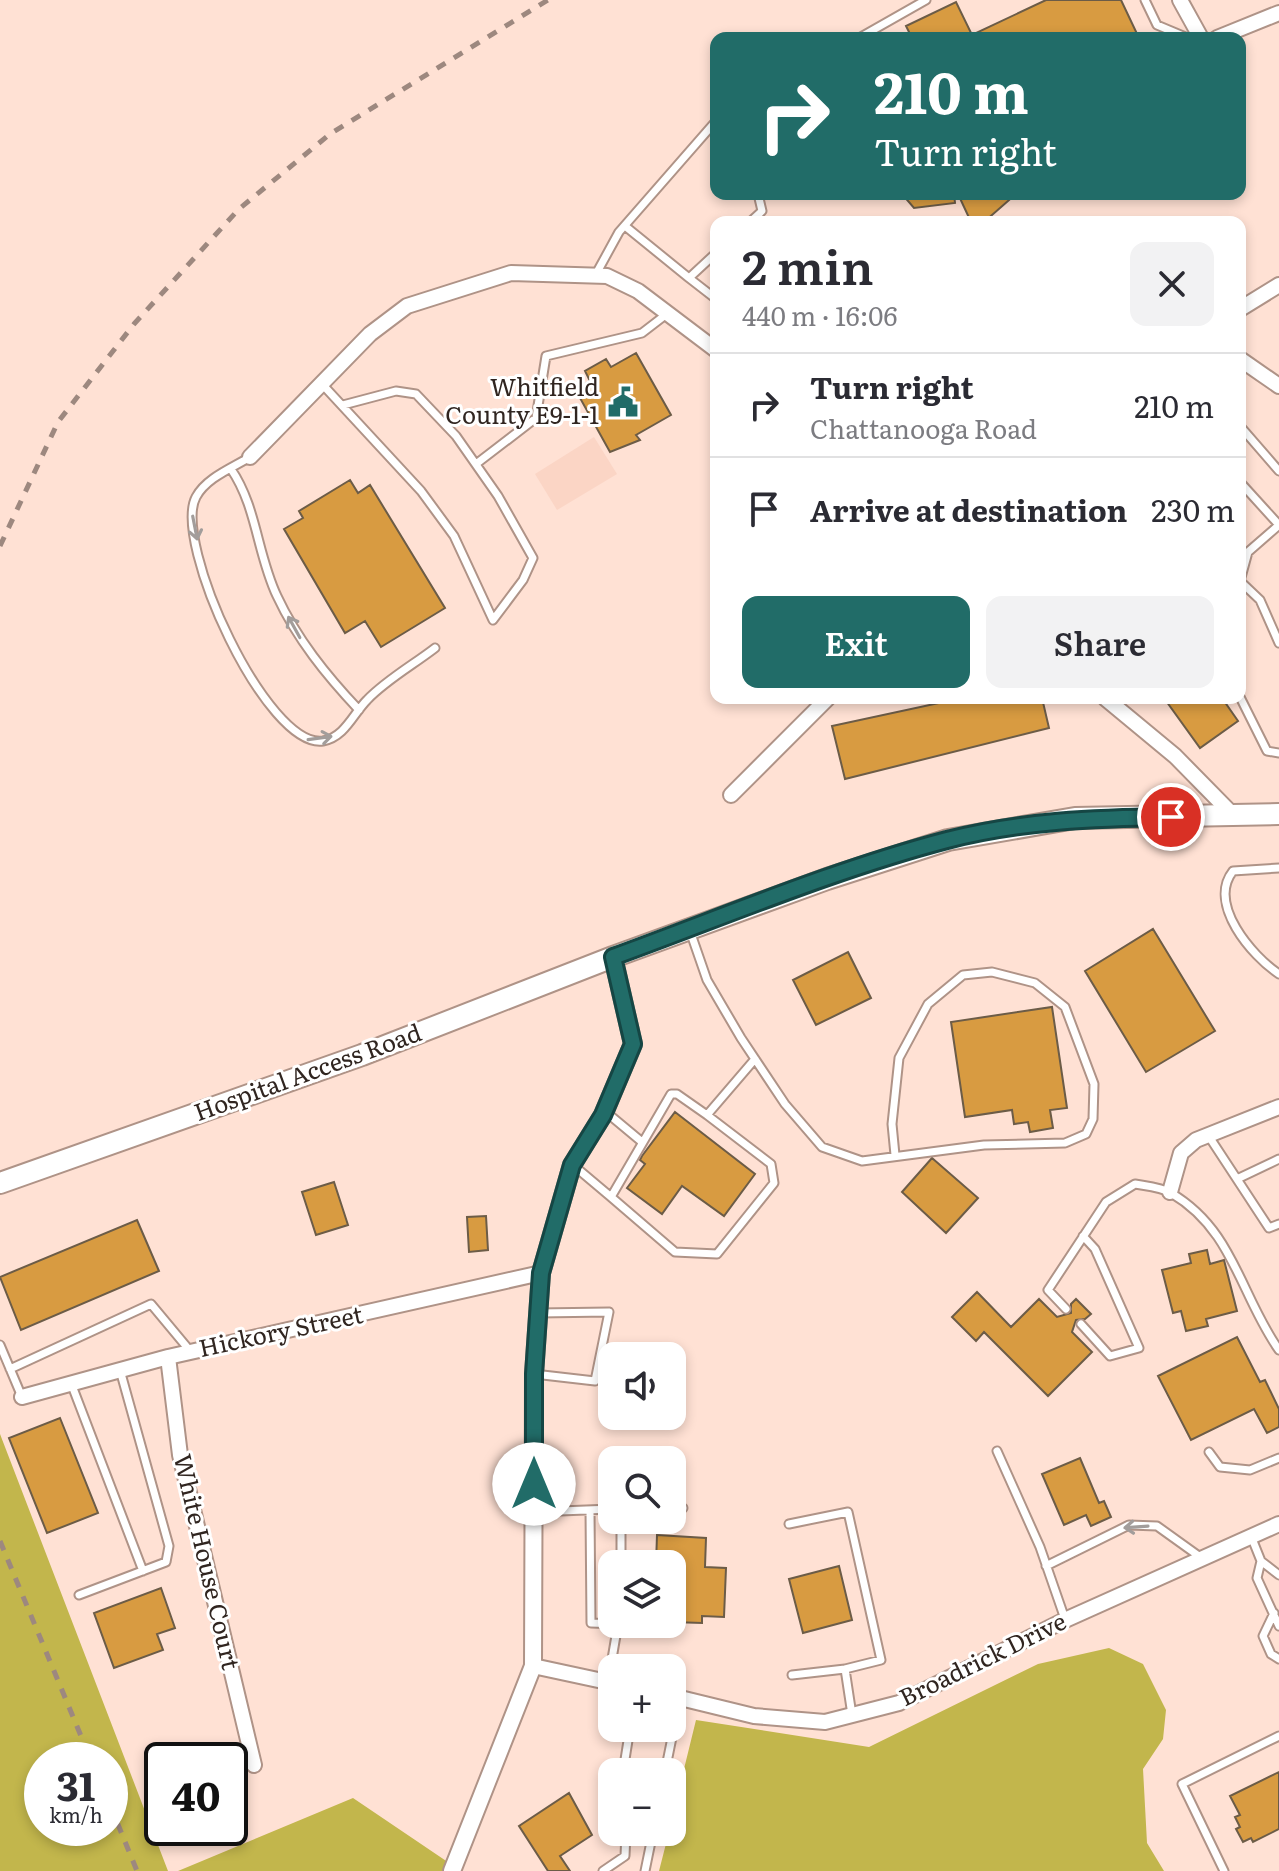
<!DOCTYPE html>
<html lang="en">
<head>
<meta charset="utf-8">
<style>
  :root { --surface:#fff; --page:#f2f2f3; --text:#2b2b33; --muted:#7c7c81; --line:#e1e1e2; --accent:#216c68 }
  body { margin:0; font-family:Literata,serif; background:var(--page); color:var(--text); height:100vh; display:flex; flex-direction:column; font-size:30px; white-space:nowrap }
  * { box-sizing:border-box; margin:0 }
  p { font-size:26px; color:var(--muted) }
  .icon { flex:none; width:44px; height:44px; fill:none; stroke:currentColor; stroke-width:2; stroke-linecap:round; stroke-linejoin:round }
  .map { position:relative; flex:1; overflow:hidden }
  .sheet { position:absolute; left:710px; top:216px; width:536px; height:488px; display:flex; flex-direction:column; background:var(--surface); border-radius:16px; box-shadow:0 4px 12px #0003 }
  .sheet>* { flex:none }
  .guide { position:absolute; left:710px; top:32px; width:536px; height:168px; border-radius:16px; box-shadow:0 4px 12px #0003; background:#216c68; color:#fff; overflow:hidden }
  .tools { position:absolute; left:598px; top:1342px; display:grid; gap:16px }
  .tools a { display:grid; place-items:center; width:88px; height:88px; border-radius:16px; background:var(--surface); box-shadow:0 4px 12px #0003; font-size:40px }
  .speed { position:absolute; left:24px; top:1742px; display:flex; gap:16px; font-size:40px; font-weight:700; text-align:center }
  .speed>* { display:grid; place-content:center; width:104px; height:104px; border-radius:50%; background:var(--surface); box-shadow:0 4px 12px #0003; line-height:1 }
  .speed small { font-size:20px; font-weight:400 }
  .speed .limit { border:4px solid #111; border-radius:12px; background:#fff; color:#111 }
  .pin { position:absolute; display:grid; place-items:center; width:68px; height:68px; color:#fff; margin:-34px; border:4px solid #fff; border-radius:50%; box-shadow:0 2px 8px #0007 }
  .me { position:absolute; width:88px; margin:-44px; rotate:0deg; stroke-linejoin:round; filter:drop-shadow(0 0 6px #0008) }
  .turn { display:flex; align-items:center; gap:28px; height:168px; padding:0 32px; font-size:36px }
  .turn .icon { width:104px; height:104px; stroke-width:2.5 }
  .turn b { display:block; font-size:56px; line-height:68px }
  .round { display:grid; place-items:center; flex:none; width:84px; height:84px; border-radius:16px; background:var(--page) }
  .summary { display:flex; align-items:center; justify-content:space-between; height:136px; padding:0 32px }
  h1 { font-size:48px; font-weight:600; line-height:60px }
  .button { display:flex; gap:16px; margin-top:auto; padding:16px 32px }
  .button a { flex:1; height:92px; border-radius:16px; background:var(--accent); color:#fff; font-size:32px; font-weight:600; line-height:92px; text-align:center }
  .button a+a { background:var(--page); color:var(--text) }
  ul { padding:0; list-style:none }
  li { display:flex; align-items:center; gap:24px; height:104px; padding:0 32px; border-top:2px solid var(--line) }
  li div { flex:1 }
  li b { display:block; font-size:30px }
  li em { font-style:normal }
  .map>svg:first-child { display:block }
  .built { fill:#fbd5c5 }
  .forest { fill:#c2b64c; fill-rule:evenodd }
  .building { fill:#d89b41; stroke:#6c5c47; stroke-width:2 }
  .lines { fill:none; stroke-linecap:round; stroke-linejoin:round }
  .service-casing { stroke:#af9387; stroke-width:11 }
  .minor-casing { stroke:#af9387; stroke-width:18 }
  .tertiary-casing { stroke:#af9387; stroke-width:20 }
  .secondary-casing { stroke:#af9387; stroke-width:24 }
  .service { stroke:#fff; stroke-width:7 }
  .minor { stroke:#fff; stroke-width:14 }
  .tertiary { stroke:#fff; stroke-width:16 }
  .secondary { stroke:#fff; stroke-width:20 }
  .rail { stroke:#9d887f; stroke-width:5; stroke-dasharray:10 10; stroke-linecap:butt }
  .oneway { stroke:#a29d9b }
  .route-casing { stroke:#154644; stroke-width:20 }
  .route { stroke:#216c68; stroke-width:14 }
  .labels { text-anchor:middle; stroke-width:6; stroke-linejoin:round; paint-order:stroke }
  .poi-label { font-size:24px; fill:#302520; stroke:#fff; text-anchor:end }
  .street-label { font-size:24px; fill:#302520; stroke:#fff }
</style>
</head>
<body>
<div class="map">
<svg width="1279" height="1871" viewBox="0 0 1279 1871">
  <rect width="100%" height="100%" fill="#ffe1d4"/>
  <path class="built" d="M594,437L617,474L557,510L535,474Z"/>
  <path class="forest" d="M0,1434L168,1871H0ZM42,1760H110V1828H42Z
    M1109,1648L1143,1664L1166,1710L1163,1739L1143,1769L1147,1843L1164,1871H659L669,1832H672V1818L696,1720L869,1747L1038,1664Z
    M353,1798L461,1871H178Z"/>
  <path class="building" d="M1046,0H1121L1139,38H912L906,26L956,2L972,35Z
    M902,194H954L955,203L914,208Z
    M958,194H1016L984,222H971Z
    M636,353L671,415L636,435L640,440L610,452L575,389L590,381L585,371L606,359L611,367Z
    M350,480L358,493L370,485L445,608L381,647L365,621L345,633L284,529L303,518L299,511Z
    M962,698H1042L1049,728L845,779L832,726Z
    M1164,698H1222L1238,721L1200,748Z
    M1153,929L1215,1031L1146,1072L1085,971Z
    M848,952L871,998L816,1025L793,980Z
    M1052,1007L1067,1108L1050,1110L1053,1128L1030,1132L1028,1122L1014,1124L1012,1110L965,1117L951,1022Z
    M675,1112L755,1174L724,1216L682,1186L662,1214L627,1188L645,1164L640,1160L642,1156Z
    M932,1158L978,1198L946,1233L902,1192Z
    M334,1182L348,1225L316,1235L302,1192Z
    M486,1216L488,1250L469,1252L467,1217Z
    M137,1220L159,1271L21,1330L0,1277Z
    M1207,1250L1210,1264L1224,1260L1237,1311L1206,1319L1208,1326L1186,1331L1181,1311L1173,1313L1162,1270L1191,1263L1189,1254Z
    M977,1292L1011,1327L1039,1299L1057,1317L1071,1313V1304L1076,1299L1091,1314L1085,1319L1076,1320L1072,1332L1092,1352L1048,1396L984,1332L976,1341L952,1317Z
    M1237,1337L1260,1382L1265,1380L1279,1409V1427L1267,1433L1254,1409L1191,1440L1158,1376Z
    M60,1418L98,1513L47,1533L9,1438Z
    M1080,1458L1099,1503L1104,1501L1111,1517L1091,1526L1086,1515L1064,1525L1042,1474Z
    M657,1535L706,1538L705,1567L726,1568L724,1617L702,1616V1623L672,1622V1564H656Z
    M839,1566L852,1620L803,1633L789,1579Z
    M161,1588L175,1628L157,1634L163,1650L114,1668L94,1613Z
    M1279,1772V1829L1253,1842L1251,1838L1243,1842L1236,1829L1240,1827L1235,1817L1240,1815L1230,1796Z
    M569,1793L592,1835L560,1856L570,1871H548L519,1826Z"/>
  <g class="lines">
    <g class="service-casing">
      <path id="service" d="M1145,0L1157,25L1188,38
        M859,38L926,0
        M750,222L762,211L758,194
        M625,226L689,278L716,253
        M596,274L619,232L716,121
        M689,278L716,299
        M322,384L421,491L454,536L493,620L523,580L533,558L498,496L456,436L416,394L396,391L343,405
        M1240,426L1279,471
        M250,457C232,468 206,478 196,497C172,542 267,749 323,741C345,737 353,714 367,700C386,680 413,665 435,648
        M476,464L536,418L546,356L642,333L668,313
        M231,469C257,507 257,554 277,596C297,639 326,675 359,710
        M1240,482L1279,525
        M1279,525L1248,552L1240,581L1260,600L1279,643
        M1240,697L1267,751L1279,753
        M1279,868L1233,871C1207,904 1252,956 1279,974
        M690,931L707,980L741,1038L785,1104L822,1147L862,1161L984,1145L1065,1143L1086,1134L1093,1119L1094,1084L1065,1007L1035,983L992,972L963,975L928,1004L899,1058L892,1124L895,1155
        M606,1112L642,1142
        M707,1115L771,1164L774,1183L717,1254L675,1252L611,1197L671,1094H677L707,1115L755,1059
        M1208,1135L1269,1228L1279,1224
        M573,1165L611,1197
        M1237,1179L1279,1159
        M1066,1309L1048,1290L1106,1202L1135,1184C1146,1186 1161,1187 1171,1193C1234,1230 1240,1295 1279,1350
        M1081,1324L1110,1356L1139,1348L1095,1249L1083,1236
        M0,1345L22,1397
        M10,1369L151,1304L191,1352
        M534,1374L595,1381L609,1312L538,1313
        M71,1383L143,1571
        M997,1451L1040,1547L1065,1619
        M1209,1452L1220,1467L1250,1470L1279,1458
        M672,1508H683
        M590,1510L591,1623L618,1624
        M534,1512L612,1509
        M621,1520V1564
        M789,1524L848,1512L881,1660L845,1669L852,1715
        M1251,1536L1261,1561L1257,1578L1279,1626
        M1261,1561L1279,1575
        M1046,1566L1129,1525L1157,1526L1203,1559
        M79,1595L166,1562L169,1546L120,1370
        M1274,1613L1263,1636L1271,1654L1279,1659
        M792,1675L845,1669
        M608,1682L618,1624
        M623,1772L630,1728
        M665,1772L680,1698
        M603,1871L625,1856L626,1832
        M645,1871L653,1832
        M1224,1871L1182,1784L1279,1736"/>
    </g>
    <g class="minor-casing">
      <path id="minor" d="M1180,0L1201,38
        M1217,38L1279,13
        M1240,309L1279,285
        M1240,359L1279,386
        M250,457L370,334L407,306L511,273L607,276L638,291L716,350
        M1105,698L1175,756L1233,815
        M731,795L828,698
        M1170,1192L1181,1153L1196,1140L1279,1107
        M168,1357L180,1455L254,1765
        M22,1397L168,1357L541,1273
        M533,1666L612,1683
        M672,1696L754,1716L825,1722L899,1703L1065,1620L1279,1524"/>
    </g>
    <g class="tertiary-casing">
      <path id="tertiary" d="M452,1871L533,1666L534,1374L541,1273L572,1165L603,1115L633,1044L613,957"/>
    </g>
    <g class="secondary-casing">
      <path id="secondary" d="M0,1183L362,1055L613,957L827,879L948,840L1075,818L1279,814"/>
    </g>
    <use href="#service" class="service"/>
    <use href="#minor" class="minor"/>
    <use href="#tertiary" class="tertiary"/>
    <use href="#secondary" class="secondary"/>
    <path class="rail" d="M0,546L58,422L134,324L239,209L330,134L548,0
      M0,1541L91,1760
      M110,1805L137,1871"/>
  </g>
  <defs><path id="oneway-shaft" d="M-6 0H5M1.5-3L5.5 0L1.5 3" fill="none" stroke-width="1.6" stroke-linecap="round" stroke-linejoin="round" transform="scale(2)"/></defs>
  <g class="oneway">
    <use href="#oneway-shaft" transform="translate(195 528) rotate(79)"/>
    <use href="#oneway-shaft" transform="translate(294 627) rotate(-119)"/>
    <use href="#oneway-shaft" transform="translate(320 738) rotate(-8)"/>
    <use href="#oneway-shaft" transform="translate(1136 1527) rotate(176)"/>
  </g>
  <g class="lines">
    <g class="route-casing">
      <path id="route" d="M534,1484V1374L541,1273L572,1165L603,1115L633,1044L613,957C723,917 833,870 947,840C1020,821 1096,818 1171,817"/>
    </g>
    <use href="#route" class="route"/>
  </g>
  <defs>
    <g id="civic-bare" transform="scale(2.4)"><path d="M-.6-6.5H3V-4.5H.6V-3L4-1V1h2V6H-6V1h2V-1L-.6-3ZM-1.2 2.5V6h2.4V2.5Z" fill="#216c68" stroke="#fff" stroke-width="2.5" paint-order="stroke"/></g>
  </defs>
  <g fill-rule="evenodd">
    <use href="#civic-bare" x="623" y="402"/>
  </g>
  <g class="labels">
    <g class="poi-label">
      <text x="599" y="396">Whitfield<tspan x="599" dy="28">County E9-1-1</tspan></text>
    </g>
    <g class="street-label">
      <text transform="translate(308 1073) rotate(-20)" y="8">Hospital Access Road</text>
      <text transform="translate(281 1332) rotate(-12)" y="8">Hickory Street</text>
      <text transform="translate(206 1562) rotate(77)" y="8">White House Court</text>
      <text transform="translate(983 1660) rotate(-26)" y="8">Broadrick Drive</text>
    </g>
  </g>
</svg>
<div class="tools">
<a><svg class="icon" aria-label="sound" viewBox="0 0 24 24"><path d="M4 9h4l5-4v14l-5-4H4zM17 9q2 3 0 6"/></svg></a>
<a><svg class="icon" aria-label="search" viewBox="0 0 24 24"><circle cx="10" cy="10" r="6"/><path d="M15 15l6 6"/></svg></a>
<a><svg class="icon" aria-label="layers" viewBox="0 0 24 24"><path d="M12 4l9 5-9 5-9-5zM3 14l9 5 9-5"/></svg></a>
<a>+</a>
<a>−</a>
</div>
<div class="speed"><div>31<small>km/h</small></div><div class="limit">40</div></div>
<div class="pin" style="left:1171px;top:817px;background:#d93025"><svg class="icon" aria-label="arrive" viewBox="0 0 24 24"><path d="M6 21V4h12l-3 4 3 4H6"/></svg></div>
<svg class="me" style="left:534px;top:1484px" viewBox="-20 -20 40 40"><circle r="19" fill="#fff"/><path d="M0-13L10 11 0 6-10 11z" fill="#216c68"/></svg>
<div class="guide">
<div class="turn"><svg class="icon" aria-label="right" viewBox="0 0 24 24"><path d="M7 20v-9h11M14 6l5 5-5 5"/></svg><div><b>210 m</b>Turn right</div></div>
</div>
<section class="sheet">
<div class="summary"><div><h1>2 min</h1><p>440 m · 16:06</p></div><a class="round"><svg class="icon" aria-label="close" viewBox="0 0 24 24"><path d="M6 6l12 12M18 6L6 18"/></svg></a></div>
<ul>
<li><svg class="icon" aria-label="right" viewBox="0 0 24 24"><path d="M7 20v-9h11M14 6l5 5-5 5"/></svg><div><b>Turn right</b><p>Chattanooga Road</p></div><em>210 m</em></li>
<li><svg class="icon" aria-label="arrive" viewBox="0 0 24 24"><path d="M6 21V4h12l-3 4 3 4H6"/></svg><div><b>Arrive at destination</b></div><em>230 m</em></li>
</ul>
<div class="button"><a>Exit</a><a>Share</a></div>
</section>
</div>
</body>
</html>
